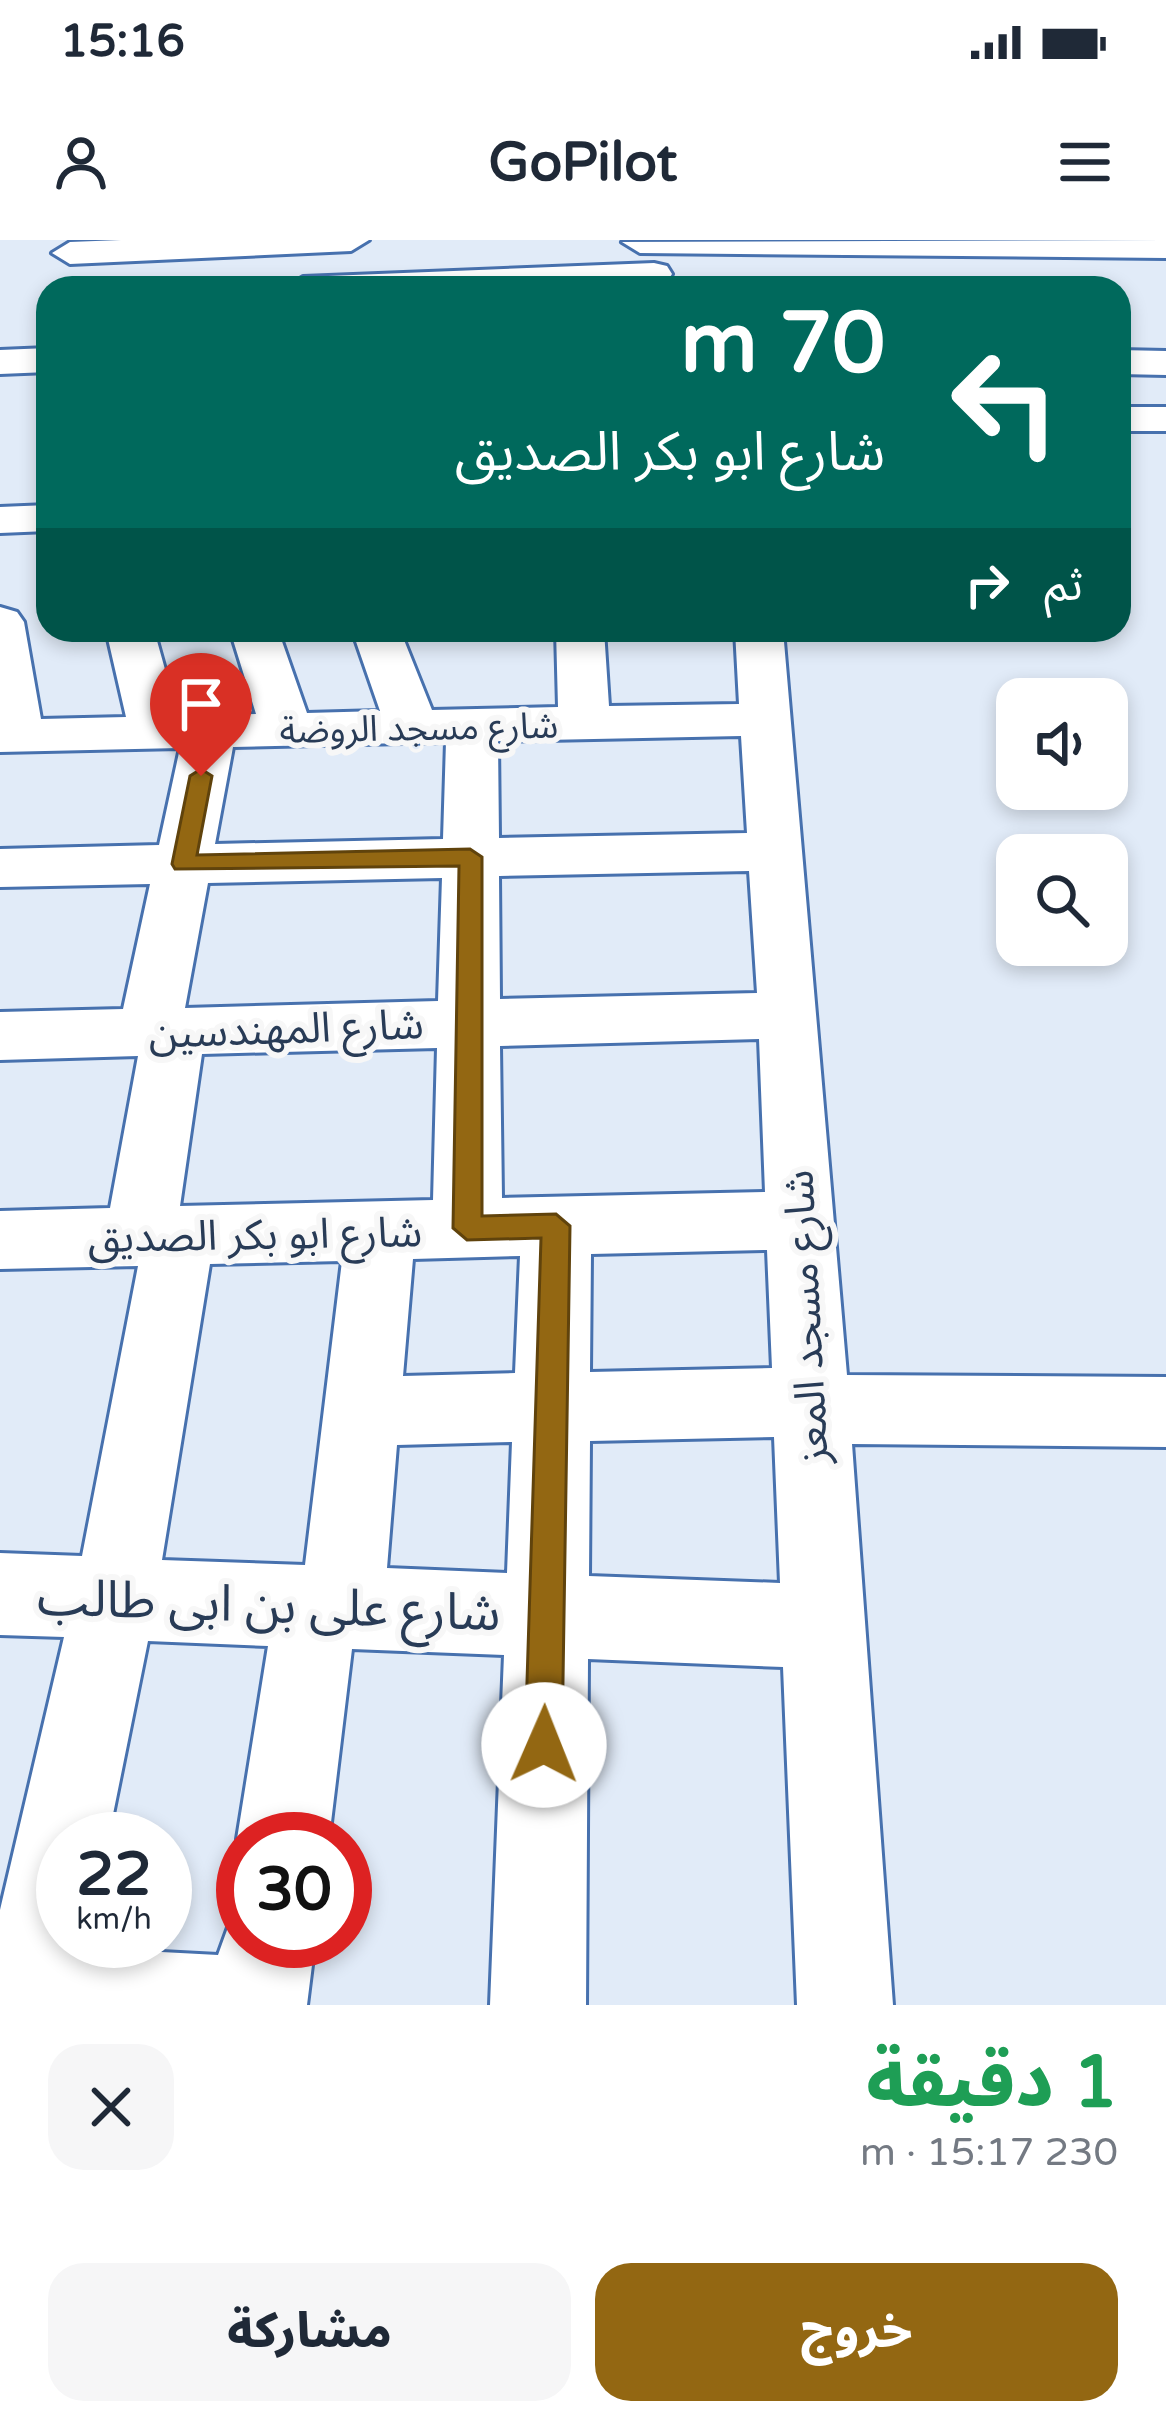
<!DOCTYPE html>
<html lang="ar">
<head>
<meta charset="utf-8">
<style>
  :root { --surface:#fff; --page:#f6f6f7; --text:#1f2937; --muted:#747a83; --accent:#936712 }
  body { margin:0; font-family:"Varela Round","Noto Sans Arabic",sans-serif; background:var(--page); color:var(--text); direction:rtl; height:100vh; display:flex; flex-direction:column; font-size:45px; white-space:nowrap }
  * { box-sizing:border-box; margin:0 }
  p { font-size:39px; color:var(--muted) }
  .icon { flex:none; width:66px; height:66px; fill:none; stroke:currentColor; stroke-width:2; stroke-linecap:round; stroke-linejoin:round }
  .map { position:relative; height:1765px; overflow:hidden; direction:ltr }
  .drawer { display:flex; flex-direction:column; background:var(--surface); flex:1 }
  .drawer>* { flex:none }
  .banner { position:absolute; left:36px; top:36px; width:1095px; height:366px; border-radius:36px; box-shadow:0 6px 18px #0003; direction:rtl; background:#00695c; color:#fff; overflow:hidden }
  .tools { position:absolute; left:996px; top:438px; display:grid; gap:24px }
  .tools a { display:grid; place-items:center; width:132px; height:132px; border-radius:24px; background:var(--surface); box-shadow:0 6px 18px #0003; font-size:60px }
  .speed { position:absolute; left:36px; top:1572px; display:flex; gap:24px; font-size:60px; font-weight:700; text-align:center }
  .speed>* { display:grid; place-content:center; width:156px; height:156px; border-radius:50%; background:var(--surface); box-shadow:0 6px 18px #0003; line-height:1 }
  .speed small { font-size:30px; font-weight:400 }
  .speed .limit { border:18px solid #d22; background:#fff; color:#111 }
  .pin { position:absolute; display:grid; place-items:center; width:102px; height:102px; color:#fff; margin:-123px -51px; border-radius:50% 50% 50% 0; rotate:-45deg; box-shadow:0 0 12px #0007 }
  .pin .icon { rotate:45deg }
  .me { position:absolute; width:132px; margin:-66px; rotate:1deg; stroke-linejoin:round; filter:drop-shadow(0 0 9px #0008) }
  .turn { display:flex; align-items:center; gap:42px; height:252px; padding:0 48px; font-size:54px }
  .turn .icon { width:156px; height:156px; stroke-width:2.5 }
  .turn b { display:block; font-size:84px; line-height:102px }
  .then { display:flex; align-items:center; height:114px; padding:0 48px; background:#0003; gap:24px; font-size:45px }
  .round { display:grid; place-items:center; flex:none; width:126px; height:126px; border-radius:36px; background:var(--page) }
  .headline { display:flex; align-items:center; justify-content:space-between; height:204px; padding:0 48px }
  h1 { font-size:72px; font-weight:800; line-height:90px; color:#1e9e55 }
  .cta { display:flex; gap:24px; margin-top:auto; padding:24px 48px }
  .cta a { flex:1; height:138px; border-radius:36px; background:var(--accent); color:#fff; font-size:48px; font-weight:800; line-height:138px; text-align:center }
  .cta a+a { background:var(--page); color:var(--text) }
  .status { display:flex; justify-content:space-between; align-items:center; height:84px; padding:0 60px; background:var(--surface); direction:ltr }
  .status svg { height:33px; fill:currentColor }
  header { display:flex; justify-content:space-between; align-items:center; height:156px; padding:0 48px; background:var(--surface); font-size:54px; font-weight:800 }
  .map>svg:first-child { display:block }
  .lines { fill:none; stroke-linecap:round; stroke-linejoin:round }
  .minor-casing { stroke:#4771ae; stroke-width:6 }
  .minor { fill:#fff; fill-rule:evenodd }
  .route { fill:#936712; stroke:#60430c; stroke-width:3 }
  .labels { text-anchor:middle; stroke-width:12; stroke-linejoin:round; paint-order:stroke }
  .far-street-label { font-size:36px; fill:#283b56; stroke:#f7f7f7 }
  .street-label { font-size:42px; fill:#283b56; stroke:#f7f7f7 }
  .near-street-label { font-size:51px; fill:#283b56; stroke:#f7f7f7 }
</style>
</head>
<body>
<div class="status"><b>15:16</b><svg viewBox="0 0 49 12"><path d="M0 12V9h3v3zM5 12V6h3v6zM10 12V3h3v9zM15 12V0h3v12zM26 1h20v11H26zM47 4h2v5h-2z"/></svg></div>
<header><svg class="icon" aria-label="menu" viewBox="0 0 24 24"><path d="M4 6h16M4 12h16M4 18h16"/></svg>GoPilot<svg class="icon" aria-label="person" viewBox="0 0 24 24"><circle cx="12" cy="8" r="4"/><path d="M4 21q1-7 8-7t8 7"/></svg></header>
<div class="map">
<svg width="1166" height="1765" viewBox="0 0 1166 1765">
  <rect width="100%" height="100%" fill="#e1ebf8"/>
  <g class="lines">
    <g class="minor-casing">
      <path id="minor" d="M121,0H369L351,11L70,24L52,13L70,2Z
        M1166,0V18L640,13L622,2Z
        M654,23L667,26L672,34L667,42L576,48H285L303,37Z
        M48,108V132L0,134V110Z
        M1119,110L1166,111V135L1119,134Z
        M1119,167H1166V191H1119Z
        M48,265V291L0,293V267Z
        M0,367L17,372L24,382L41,479L126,477L106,390H154L178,476L256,474L230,390H278L307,473L380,471L352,390H400L432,470L558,467L556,390H604L609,466L739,464L735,390H783L847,1135L1166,1137V1207L852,1204L893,1765H797L783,1427L588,1419L586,1765H490L504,1415L352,1409L329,1599H243V1612L237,1599L268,1406L148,1401L108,1599H63V1701H87L86,1708L218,1715L235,1668L243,1664V1701H315L307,1765H0V1670L64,1397L0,1395V1313L82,1316L138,1026L0,1029V971L110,968L138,816L0,820V772L123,769L150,644L0,647V609L159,605L180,508L0,512ZM741,496L747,593L499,598L498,501ZM446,502L443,599L215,604L233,507ZM749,631L757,753L500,759L499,636ZM442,638L438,761L185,768L208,643ZM759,799L765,952L502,958L500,806ZM437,808L433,960L180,966L202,814ZM767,1010L772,1128L590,1132L591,1014ZM520,1016L515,1133L403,1136L413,1019ZM342,1021L305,1325L162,1320L210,1024ZM774,1197L780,1343L589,1336L590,1201ZM512,1202L507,1333L387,1328L397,1205Z"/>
    </g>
    <use href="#minor" class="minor"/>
  </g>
  <path class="route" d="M201,529L212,536L197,615L470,609L482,617V976L556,974L570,986L562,1505L556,1518L544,1523L531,1518L525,1505L541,998L467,1000L453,988L459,626L175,629L172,624L190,536Z"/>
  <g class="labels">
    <g class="far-street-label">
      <text transform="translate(419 487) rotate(-1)" y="13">شارع مسجد الروضة</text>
    </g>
    <g class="street-label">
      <text transform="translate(286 788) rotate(-2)" y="15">شارع المهندسين</text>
      <text transform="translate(255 994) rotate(-1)" y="15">شارع ابو بكر الصديق</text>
      <text transform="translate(805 1077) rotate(-93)" y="15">شارع مسجد المعز</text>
    </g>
    <g class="near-street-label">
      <text transform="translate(269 1364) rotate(2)" y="18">شارع على بن ابى طالب</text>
    </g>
  </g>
</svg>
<div class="tools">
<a><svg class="icon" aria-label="sound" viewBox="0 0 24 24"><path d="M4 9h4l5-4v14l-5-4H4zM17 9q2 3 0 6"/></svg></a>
<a><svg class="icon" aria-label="search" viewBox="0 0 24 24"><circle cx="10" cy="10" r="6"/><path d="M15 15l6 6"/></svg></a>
</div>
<div class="speed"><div>22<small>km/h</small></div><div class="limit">30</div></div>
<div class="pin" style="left:201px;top:536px;background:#d93025"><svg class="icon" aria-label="arrive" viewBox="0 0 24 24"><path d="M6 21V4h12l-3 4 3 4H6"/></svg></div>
<svg class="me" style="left:544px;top:1505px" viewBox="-20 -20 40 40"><circle r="19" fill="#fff"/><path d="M0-13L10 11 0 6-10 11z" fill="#936712"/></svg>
<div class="banner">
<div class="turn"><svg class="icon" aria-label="left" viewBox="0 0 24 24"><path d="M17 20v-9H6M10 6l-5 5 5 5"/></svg><div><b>70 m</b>شارع ابو بكر الصديق</div></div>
<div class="then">ثم<svg class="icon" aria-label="right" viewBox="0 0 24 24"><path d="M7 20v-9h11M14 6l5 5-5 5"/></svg></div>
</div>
</div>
<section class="drawer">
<div class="headline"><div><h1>1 دقيقة</h1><p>230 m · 15:17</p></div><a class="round"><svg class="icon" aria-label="close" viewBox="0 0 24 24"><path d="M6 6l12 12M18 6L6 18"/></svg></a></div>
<div class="cta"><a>خروج</a><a>مشاركة</a></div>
</section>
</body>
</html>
